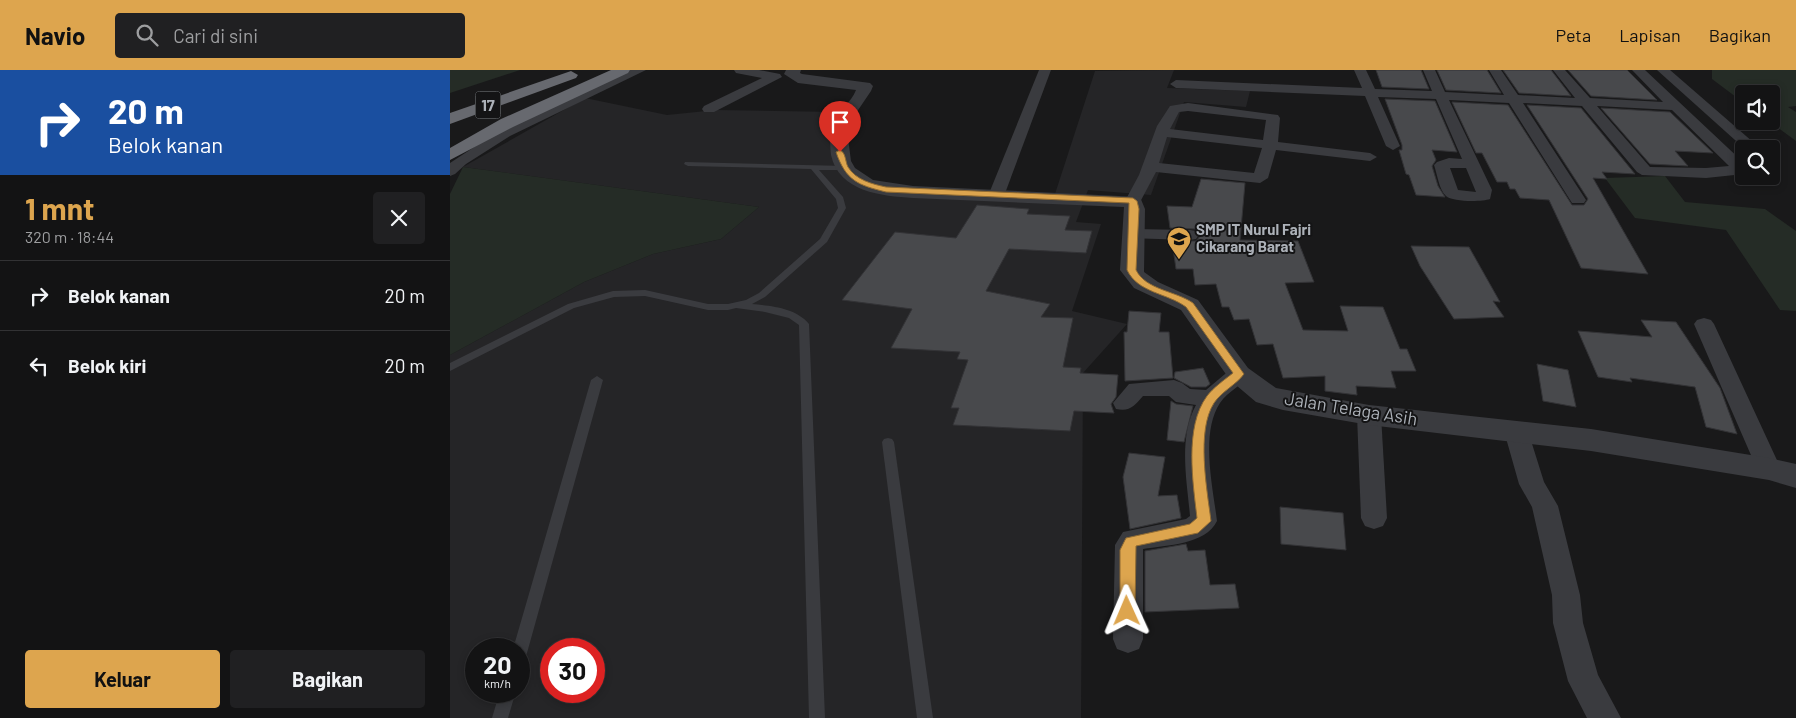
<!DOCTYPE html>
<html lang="id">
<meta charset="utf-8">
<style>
:root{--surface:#131314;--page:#202022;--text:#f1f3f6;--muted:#9d9ea0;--line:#323234;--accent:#dda54e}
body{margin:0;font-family:Barlow,sans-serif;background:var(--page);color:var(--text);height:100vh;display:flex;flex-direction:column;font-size:19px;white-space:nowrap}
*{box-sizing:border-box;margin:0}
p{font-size:16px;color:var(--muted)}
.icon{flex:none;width:28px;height:28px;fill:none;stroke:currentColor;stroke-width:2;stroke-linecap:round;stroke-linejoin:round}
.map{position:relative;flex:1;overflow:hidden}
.panel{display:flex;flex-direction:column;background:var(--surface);width:450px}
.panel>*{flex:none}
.banner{background:#1a4fa0;color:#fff;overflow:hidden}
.fabs{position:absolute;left:1285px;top:15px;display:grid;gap:10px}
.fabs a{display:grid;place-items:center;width:45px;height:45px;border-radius:5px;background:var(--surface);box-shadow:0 2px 8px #0003,0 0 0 1px var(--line);font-size:25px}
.speed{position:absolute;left:15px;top:568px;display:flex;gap:10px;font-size:25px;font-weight:700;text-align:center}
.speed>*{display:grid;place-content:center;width:65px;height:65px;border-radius:50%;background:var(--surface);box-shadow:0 2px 8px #0003,0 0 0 1px var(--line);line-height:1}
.speed small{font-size:12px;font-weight:400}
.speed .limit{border:8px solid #d22;background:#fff;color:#111}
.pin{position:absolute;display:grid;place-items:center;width:42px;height:42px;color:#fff;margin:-51px -21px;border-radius:50% 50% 50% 0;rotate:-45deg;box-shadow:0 0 5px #0007}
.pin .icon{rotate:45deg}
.me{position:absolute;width:55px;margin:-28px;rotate:359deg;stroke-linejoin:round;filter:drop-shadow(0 0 4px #0008)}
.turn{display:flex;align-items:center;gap:18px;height:105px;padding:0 25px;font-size:22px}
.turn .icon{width:65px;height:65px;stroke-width:2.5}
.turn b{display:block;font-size:35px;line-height:42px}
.round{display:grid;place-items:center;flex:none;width:52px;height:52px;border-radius:5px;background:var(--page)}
.overview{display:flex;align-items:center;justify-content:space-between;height:85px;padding:0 25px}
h1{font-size:30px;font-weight:700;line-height:38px;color:var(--accent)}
.action{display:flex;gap:10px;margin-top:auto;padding:10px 25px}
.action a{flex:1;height:58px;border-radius:5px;background:var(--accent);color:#111;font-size:20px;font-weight:700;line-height:58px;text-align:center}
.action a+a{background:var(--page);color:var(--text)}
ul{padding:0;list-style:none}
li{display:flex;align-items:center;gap:15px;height:70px;padding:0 25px;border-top:1px solid var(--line)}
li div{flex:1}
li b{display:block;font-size:19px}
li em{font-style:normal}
header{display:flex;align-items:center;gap:30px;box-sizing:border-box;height:70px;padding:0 25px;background:var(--accent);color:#111}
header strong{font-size:24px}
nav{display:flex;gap:28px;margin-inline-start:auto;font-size:18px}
.search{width:350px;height:45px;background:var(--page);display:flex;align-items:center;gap:12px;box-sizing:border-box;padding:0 18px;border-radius:5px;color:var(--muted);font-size:19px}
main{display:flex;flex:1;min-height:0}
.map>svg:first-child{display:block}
.built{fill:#252527;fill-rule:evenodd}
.green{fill:#252c26}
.building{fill:#48494c;stroke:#333336}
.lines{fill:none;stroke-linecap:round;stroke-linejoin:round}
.service{fill:#3a3b3f;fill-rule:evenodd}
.minor{fill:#3a3b3f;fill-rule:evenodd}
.tertiary{fill:#3a3b3f;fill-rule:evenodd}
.motorway{fill:#67696f;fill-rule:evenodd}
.route{fill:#dda54e;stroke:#906b33}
.labels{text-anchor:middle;stroke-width:4;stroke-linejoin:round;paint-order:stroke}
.far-poi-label{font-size:15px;font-weight:bold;fill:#acb1b8;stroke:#141415;text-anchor:start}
.shield{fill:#141415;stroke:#7e8287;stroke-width:1}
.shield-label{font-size:16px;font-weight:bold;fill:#acb1b8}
.street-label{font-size:18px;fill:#acb1b8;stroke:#141415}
</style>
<header>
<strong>Navio</strong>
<div class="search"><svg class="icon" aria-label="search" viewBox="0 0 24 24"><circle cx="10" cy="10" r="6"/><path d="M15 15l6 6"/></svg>Cari di sini</div>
<nav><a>Peta</a><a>Lapisan</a><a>Bagikan</a></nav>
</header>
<main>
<section class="panel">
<div class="banner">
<div class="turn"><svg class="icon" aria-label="right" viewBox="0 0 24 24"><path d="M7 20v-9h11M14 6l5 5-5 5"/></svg><div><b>20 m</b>Belok kanan</div></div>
</div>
<div class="overview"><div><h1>1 mnt</h1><p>320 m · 18:44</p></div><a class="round"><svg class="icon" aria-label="close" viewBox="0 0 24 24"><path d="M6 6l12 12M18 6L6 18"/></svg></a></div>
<ul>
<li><svg class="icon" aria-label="right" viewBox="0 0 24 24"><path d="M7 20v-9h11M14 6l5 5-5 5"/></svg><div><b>Belok kanan</b></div><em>20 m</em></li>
<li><svg class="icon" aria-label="left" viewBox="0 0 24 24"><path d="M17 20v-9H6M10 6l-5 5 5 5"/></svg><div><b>Belok kiri</b></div><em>20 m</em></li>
</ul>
<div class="action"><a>Keluar</a><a>Bagikan</a></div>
</section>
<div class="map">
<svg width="1346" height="648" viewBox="0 0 1346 648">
<rect width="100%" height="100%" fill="#19191a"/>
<path class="built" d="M724,0L717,18L800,21L796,37L734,32L701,125L638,120L626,152L651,154L622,241L677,254L633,303L631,648H0V285L134,212L203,184L271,169L309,137L13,97L135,28L217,45L266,40L387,42L380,59L398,109L428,118L604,127L645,1ZM26,579H69V621H26ZM101,579H144V621H101Z"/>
<g class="green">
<polygon points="0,0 70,0 0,23"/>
<polygon points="1262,0 1346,0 1346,36 1338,37 1346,42 1346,71 1319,51 1321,51 1321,24 1294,24 1294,33 1262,9"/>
<polygon points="13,97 309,137 271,169 203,184 134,212 0,285 0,124"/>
<polygon points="1215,106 1235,132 1315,139 1346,161 1346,241 1330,240 1276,160 1185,148 1155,108"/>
</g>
<g class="building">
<polygon points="926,0 971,0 979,19 932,17"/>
<polygon points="987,0 1037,0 1051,23 996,20"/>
<polygon points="1053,0 1101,0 1121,26 1069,23"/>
<polygon points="1118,0 1177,0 1207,30 1141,26"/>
<polygon points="935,29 985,31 1007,82 982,80 986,90 982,96 988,116 995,127 966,125 959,105 956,104 949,80 952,80 952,75"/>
<polygon points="1002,32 1058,35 1122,135 1134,135 1138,129 1077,35 1131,38 1185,104 1152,102 1157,109 1143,108 1198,204 1131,198 1099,130 1070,128 1065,119 1060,119 1057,112 1047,112 1032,83 1026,83"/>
<polygon points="1151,38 1220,42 1263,83 1225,81 1238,96 1200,94"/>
<polygon points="751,109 795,113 790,170 848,171 864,212 835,213 853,260 898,261 890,236 933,237 950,279 957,279 966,301 941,301 946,318 906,316 907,325 875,321 875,306 833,308 823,274 807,275 799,249 784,250 779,237 772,237 766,214 745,215 743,199 726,199 722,171 746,171 751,165 746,159 720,158 717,136 742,137"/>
<polygon points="527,135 579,139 577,144 620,146 615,160 642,161 636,183 559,179 536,221 600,234 591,247 623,248 613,297 631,298 630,303 668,305 666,327 661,334 664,343 624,341 620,361 503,355 509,338 501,338 518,290 507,289 510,282 441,278 462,239 392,230 445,162 506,168"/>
<polygon points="961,176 1019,177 1050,232 1043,231 1054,247 1004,249 970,196"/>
<polygon points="679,241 711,243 709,262 719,262 723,308 675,311 674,262 677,262"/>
<polygon points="1191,250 1226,252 1270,318 1287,364 1256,357 1245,317 1180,308 1182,312 1148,307 1128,261 1202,267"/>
<polygon points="1087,294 1118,300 1126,337 1093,331"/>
<polygon points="753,298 760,314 756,317 741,317 724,308 725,302"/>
<polygon points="721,331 726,334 743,336 734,372 717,370"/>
<polygon points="679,383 715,387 708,426 727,425 731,448 680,459 673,407"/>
<polygon points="830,437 893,443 896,480 831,474"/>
<polygon points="736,474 738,481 755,480 760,515 785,514 789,538 695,542 695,481"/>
</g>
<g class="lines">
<g class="service">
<path d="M235,92L395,96L399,98L395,100H369L393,127L396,138L377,172L315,227L302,234C321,236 346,238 359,254L375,648H359L349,255L339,248L315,242L286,238L278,240H258L195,226L164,227L124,238L0,301V293L118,234L163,221L195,220L258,234H278L296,230L309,223L370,169L388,138L386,129L361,99L238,96L234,94Z"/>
<polygon points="147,306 153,310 77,583 74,588 69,590 69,579 63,579 141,310"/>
<polygon points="438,368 442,369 444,372 483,648 467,648 432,372 434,369"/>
<polygon points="50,621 66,621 58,648 42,648"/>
</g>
<g class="minor">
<polygon points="180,0 196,0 60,66 16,94 5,104 0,106 0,93 50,60"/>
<polygon points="284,0 309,0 330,4 332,7 264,42 254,42 252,39 254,36 312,8 286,3"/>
<polygon points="589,0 601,0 554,126 552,129 540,129 538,126"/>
<path d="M904,0H916L925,19L982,21L973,0H985L995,22L1054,25L1039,0H1051L1068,25L1125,28L1103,0H1115L1140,28L1213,32L1182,0H1195L1294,93V104L1256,108L1192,105L1187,102L1132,36L1073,33L1136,130L1134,133H1122L1059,33L999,30L1042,120L1040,129C1032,132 1002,132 996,126C989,120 987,103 984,95L987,92L999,88L1012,89L986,29L928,27L950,76L943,80L936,76L915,26L726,18L720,14L726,10L912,18ZM1147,36L1222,40L1279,96L1256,98L1200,97ZM1000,98H1016L1026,122L1008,120Z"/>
<polygon points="1207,0 1220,0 1311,79 1295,79"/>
<path d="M738,33L828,45L830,48L828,72L920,83L927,87L920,91L826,80L818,108L810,113L706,102L689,134H677L675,131L689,105L707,56L720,36ZM738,41L816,50L813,70L720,59L729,42ZM717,67L812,78L804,103L709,93Z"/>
<polygon points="683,159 740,160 746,161 749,165 746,169 740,170 677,168 674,164 677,160"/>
<polygon points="1254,248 1261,250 1264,254 1331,399 1328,406 1319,408 1310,406 1307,399 1244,254 1247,250"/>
<path d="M789,297L797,299L800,304C792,316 778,321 770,333C750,363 763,418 767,451C755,475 717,475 693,479V569L689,579L678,583L667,579L663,569L665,475L673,462L736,449L740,446C737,411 728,368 746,335L726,332L719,326H693C684,336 680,342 666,339L663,333L679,314L724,310L732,313L740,319L756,320L781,299Z"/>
<polygon points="919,337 927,339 931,345 937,448 933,456 924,459 915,456 911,448 907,345 911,339"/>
<polygon points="1066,352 1074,355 1078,361 1094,412 1108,436 1130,525 1133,553 1148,605 1171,648 1137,648 1118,611 1103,553 1102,525 1082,437 1069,414 1054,361 1058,355"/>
</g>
<path class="tertiary" d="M336,0H351L350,3L352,4L420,13L423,16L421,21L400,52L398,68L401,91L405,98L423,110L463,116L690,127L695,139L694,202L708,212L748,230L798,298L826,318L919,335L1141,359L1319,388L1346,394V418L1319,410L1141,381L919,355L833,340L806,332L780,310L731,240L684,218L670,200L674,137L463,128C432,126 389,122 381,85C380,75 379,64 383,54C388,41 401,33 406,20L348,13L334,4Z"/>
<g class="motorway">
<polygon points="161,0 180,0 178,3 63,57 0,90 0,78 51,49"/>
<polygon points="121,1 128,5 126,8 0,54 0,43"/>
</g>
</g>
<path class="route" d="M390,80C396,83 395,91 398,97C406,110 422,114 436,117L683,128L687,131L689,139L686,200C696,220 726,221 743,233L794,304C786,315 772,321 764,333C746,361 757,419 761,451L748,463L686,476L685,541L682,545L677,547L672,545L670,541V480L676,468L740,454L747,448C743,413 734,357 757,326C763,318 774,310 783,303L736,237C717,223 688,223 677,200L679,133L436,122C408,115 396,111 386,82Z"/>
<defs>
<symbol id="school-pin" viewBox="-11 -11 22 30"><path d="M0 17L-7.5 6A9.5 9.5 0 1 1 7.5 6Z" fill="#dda54e" stroke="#141415"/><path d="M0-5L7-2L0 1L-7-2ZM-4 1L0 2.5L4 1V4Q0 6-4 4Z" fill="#111"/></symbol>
</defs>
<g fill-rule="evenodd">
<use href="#school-pin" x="715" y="155" width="28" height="38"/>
</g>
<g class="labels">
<g class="far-poi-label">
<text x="746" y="165">SMP IT Nurul Fajri<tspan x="746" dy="17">Cikarang Barat</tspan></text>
</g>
<rect class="shield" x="25.5" y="21.5" width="25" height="27" rx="4"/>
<g class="shield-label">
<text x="38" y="41">17</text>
</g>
<g class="street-label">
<text transform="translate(901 339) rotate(9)" y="6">Jalan Telaga Asih</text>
</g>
</g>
</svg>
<div class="fabs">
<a><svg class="icon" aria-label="sound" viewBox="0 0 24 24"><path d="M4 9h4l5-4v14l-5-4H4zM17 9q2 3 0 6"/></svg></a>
<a><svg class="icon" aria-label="search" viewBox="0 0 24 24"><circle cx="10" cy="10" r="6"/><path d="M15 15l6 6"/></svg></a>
</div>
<div class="speed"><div>20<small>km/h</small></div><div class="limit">30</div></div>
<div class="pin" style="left:390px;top:82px;background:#d93025"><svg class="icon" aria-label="arrive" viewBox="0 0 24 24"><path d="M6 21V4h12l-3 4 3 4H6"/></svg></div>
<svg class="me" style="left:677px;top:541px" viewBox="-20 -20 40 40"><path d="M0-17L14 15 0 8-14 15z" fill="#dda54e" stroke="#fff" stroke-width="4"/></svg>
</div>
</main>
